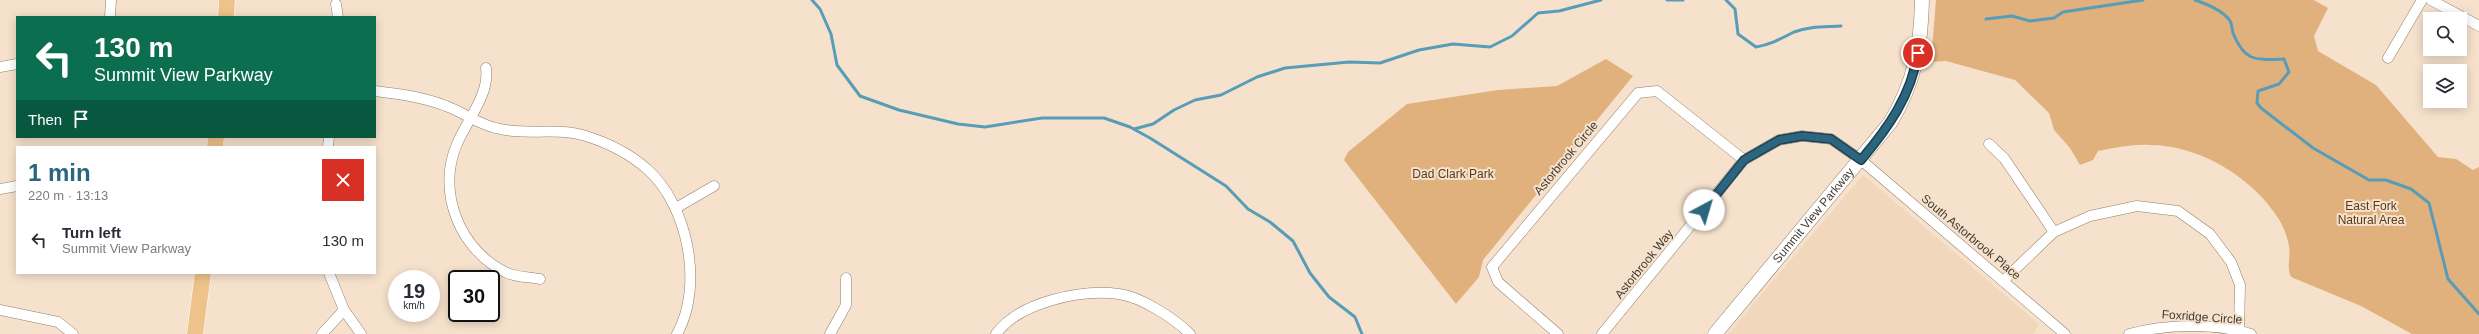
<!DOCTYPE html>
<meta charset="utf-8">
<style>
:root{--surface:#fff;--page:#f7f7f7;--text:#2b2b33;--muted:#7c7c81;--accent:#2b667e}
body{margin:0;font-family:Arial,sans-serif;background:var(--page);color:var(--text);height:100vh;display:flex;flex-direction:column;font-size:15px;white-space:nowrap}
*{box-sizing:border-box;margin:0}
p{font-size:13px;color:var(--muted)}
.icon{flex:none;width:22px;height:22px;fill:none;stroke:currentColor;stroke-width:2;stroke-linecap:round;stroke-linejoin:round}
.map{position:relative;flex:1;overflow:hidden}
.side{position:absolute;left:16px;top:146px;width:360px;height:128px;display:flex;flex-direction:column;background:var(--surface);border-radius:0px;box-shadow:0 2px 10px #0003}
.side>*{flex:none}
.guide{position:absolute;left:16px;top:16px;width:360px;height:122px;border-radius:0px;box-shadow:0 2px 10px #0003;background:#0b6e4f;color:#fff;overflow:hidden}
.fabs{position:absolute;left:2423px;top:12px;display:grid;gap:8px}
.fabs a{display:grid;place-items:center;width:44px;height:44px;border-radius:0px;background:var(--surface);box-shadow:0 2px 10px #0003;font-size:20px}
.speed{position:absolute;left:388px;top:270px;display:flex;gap:8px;font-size:20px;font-weight:700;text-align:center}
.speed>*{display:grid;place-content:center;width:52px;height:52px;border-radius:50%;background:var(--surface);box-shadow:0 2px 10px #0003;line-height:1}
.speed small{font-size:10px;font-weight:400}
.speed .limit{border:2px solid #111;border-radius:6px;background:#fff;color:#111}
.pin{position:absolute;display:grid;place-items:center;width:34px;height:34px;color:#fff;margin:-17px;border:2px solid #fff;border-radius:50%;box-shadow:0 1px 4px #0007}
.me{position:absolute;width:44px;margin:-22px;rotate:39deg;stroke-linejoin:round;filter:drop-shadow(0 0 3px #0008)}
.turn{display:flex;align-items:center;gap:14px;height:84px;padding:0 12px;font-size:18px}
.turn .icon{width:52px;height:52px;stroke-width:2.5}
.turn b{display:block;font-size:28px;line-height:34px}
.then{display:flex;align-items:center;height:38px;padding:0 12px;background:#0003;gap:8px;font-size:15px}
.round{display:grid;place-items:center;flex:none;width:42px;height:42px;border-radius:0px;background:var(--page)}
.summary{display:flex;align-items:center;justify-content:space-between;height:68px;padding:0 12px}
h1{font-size:24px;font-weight:600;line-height:30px;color:var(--accent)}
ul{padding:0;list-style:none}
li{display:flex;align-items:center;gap:12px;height:52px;padding:0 12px}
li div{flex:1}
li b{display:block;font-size:15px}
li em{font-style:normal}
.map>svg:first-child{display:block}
.built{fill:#f1d7bb}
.green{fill:#e1b17d}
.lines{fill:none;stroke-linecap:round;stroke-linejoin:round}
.stream{stroke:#579db8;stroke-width:3}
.street-casing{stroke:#917e6b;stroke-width:11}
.secondary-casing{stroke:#917e6b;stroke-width:15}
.primary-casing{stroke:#fff;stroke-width:17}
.street{stroke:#fff;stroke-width:10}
.secondary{stroke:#fff;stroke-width:14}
.primary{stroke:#eec28b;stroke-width:16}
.route-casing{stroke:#1c4252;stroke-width:10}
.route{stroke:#2b667e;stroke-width:7}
.labels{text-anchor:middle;stroke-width:4;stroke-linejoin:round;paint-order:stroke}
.street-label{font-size:12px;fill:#433b32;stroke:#f6e2cc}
.park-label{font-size:12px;fill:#553b1d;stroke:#f6e2cc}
</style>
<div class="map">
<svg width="2479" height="334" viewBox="0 0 2479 334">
<rect width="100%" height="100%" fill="#f6e2cc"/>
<polygon class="built" points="1863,175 2039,324 2033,334 1728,334"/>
<g class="green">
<path d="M1936,0H2314L2328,8L2314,36L2318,51L2376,85L2438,157L2456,159L2473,170L2479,167V334H2412L2361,306L2291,277C2286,267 2291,257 2289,247C2288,238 2283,225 2278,218C2252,177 2199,145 2150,145C2133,144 2115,148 2098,151L2093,160L2080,165L2070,148L2054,130L2049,113L2015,80L1946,61L1931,62Z"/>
<polygon points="1606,59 1633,76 1483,260 1479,277 1456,304 1344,160 1348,152 1407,104 1498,90 1557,86"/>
</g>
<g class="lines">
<g class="stream">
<polyline points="812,0 820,9 831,34 837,65 860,96 899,110 958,124 985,127 1042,118 1104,118 1130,127 1150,138 1226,186 1248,209 1270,222 1293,241 1310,273 1329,297 1355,317 1362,334"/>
<polyline points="1667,0 1683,0"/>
<path d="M1726,0L1735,9L1738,34L1756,47C1772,44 1780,39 1794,32C1809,26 1825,27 1841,26"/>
<path d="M2195,0C2206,4 2223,10 2230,21C2232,24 2232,29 2233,33C2245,62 2255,60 2284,59L2289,72L2279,84L2258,91L2257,103L2261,108L2313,148L2369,180H2386L2411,189L2429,203L2448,279L2479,314"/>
<polyline points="1986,19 2012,16 2030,21 2054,18 2063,12 2143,0"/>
<polyline points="1134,129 1153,124 1174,110 1195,100 1221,95 1257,77 1285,68 1349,62 1380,63 1419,50 1453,44 1490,47 1512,36 1538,13 1559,11 1601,0"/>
</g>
<defs>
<g id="street">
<polyline points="2431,0 2479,26"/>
<polyline points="336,4 338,17"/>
<polyline points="110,17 111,0"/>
<polyline points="2388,58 2422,0"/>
<polyline points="0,67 17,64"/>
<path d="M486,68C490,94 467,120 457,144C436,192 460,251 507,273C517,277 530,277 540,279"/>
<path d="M375,91C400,94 423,97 446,106C463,112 478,124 496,128C525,136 557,127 586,136C608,143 630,154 647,169C688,205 704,286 677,334"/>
<polyline points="1989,144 2004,158 2054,232"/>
<polyline points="328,147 329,137"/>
<polyline points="0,189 17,186"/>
<polyline points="676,208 714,186"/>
<polyline points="329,273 344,310 361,334"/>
<polyline points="2003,281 2054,232 2090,216 2137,206 2178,211 2210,234 2231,262 2240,285 2239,330"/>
<polyline points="0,310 58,322 73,334"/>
<polyline points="322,334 344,310"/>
<polyline points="830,334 846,305 846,278"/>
<path d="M996,334C1019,302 1081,289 1119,294C1141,297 1174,318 1190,334"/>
<polyline points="1558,334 1498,282 1492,267 1638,93 1657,91 1744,160"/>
<polyline points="1602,334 1744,160 1779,140 1802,136 1831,139 1861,160 2065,334"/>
<path d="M2129,334C2165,324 2215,323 2251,334"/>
</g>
<g id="secondary">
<path id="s1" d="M1715,334L1890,123C1915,82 1921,47 1922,0"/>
</g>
<g id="primary">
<polyline points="226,17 227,0"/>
<polyline points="215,147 216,137"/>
<polyline points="195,334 203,273"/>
</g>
</defs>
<use href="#street" class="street-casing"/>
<use href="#secondary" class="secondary-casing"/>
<use href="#primary" class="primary-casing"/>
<use href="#street" class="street"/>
<use href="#secondary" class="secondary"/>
<use href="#primary" class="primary"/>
</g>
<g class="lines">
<defs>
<path id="route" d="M1704,210L1744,160L1779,140L1802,136L1831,139L1861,160C1888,128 1911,96 1918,53"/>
</defs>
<use href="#route" class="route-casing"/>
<use href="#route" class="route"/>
</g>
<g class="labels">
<g class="street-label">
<text transform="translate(1566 158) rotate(-50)" y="4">Astorbrook Circle</text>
<text dy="4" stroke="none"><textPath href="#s1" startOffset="154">Summit View Parkway</textPath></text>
<text transform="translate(1971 237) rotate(40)" y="4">South Astorbrook Place</text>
<text transform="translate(1644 264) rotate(-51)" y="4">Astorbrook Way</text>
<text transform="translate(2202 317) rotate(4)" y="4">Foxridge Circle</text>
</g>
<g class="park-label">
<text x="1453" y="178">Dad Clark Park</text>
<text x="2371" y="210">East Fork<tspan x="2371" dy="14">Natural Area</tspan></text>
</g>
</g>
</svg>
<div class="fabs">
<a><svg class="icon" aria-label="search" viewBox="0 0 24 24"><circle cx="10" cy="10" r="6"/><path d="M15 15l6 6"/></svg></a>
<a><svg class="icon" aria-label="layers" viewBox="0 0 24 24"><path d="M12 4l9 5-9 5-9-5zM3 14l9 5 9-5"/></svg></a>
</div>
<div class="speed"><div>19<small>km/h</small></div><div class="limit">30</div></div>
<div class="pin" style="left:1918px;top:53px;background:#d93025"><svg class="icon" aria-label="arrive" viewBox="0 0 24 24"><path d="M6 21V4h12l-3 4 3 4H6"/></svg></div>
<svg class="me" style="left:1704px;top:210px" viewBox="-20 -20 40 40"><circle r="19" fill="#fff"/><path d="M0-13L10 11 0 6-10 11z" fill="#2b667e"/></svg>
<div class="guide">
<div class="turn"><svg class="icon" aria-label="left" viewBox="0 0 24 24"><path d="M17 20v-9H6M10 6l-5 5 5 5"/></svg><div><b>130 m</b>Summit View Parkway</div></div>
<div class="then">Then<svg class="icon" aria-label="arrive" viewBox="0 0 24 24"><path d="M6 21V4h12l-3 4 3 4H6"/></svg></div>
</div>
<section class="side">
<div class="summary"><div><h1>1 min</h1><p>220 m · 13:13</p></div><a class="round" style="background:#d93025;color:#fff"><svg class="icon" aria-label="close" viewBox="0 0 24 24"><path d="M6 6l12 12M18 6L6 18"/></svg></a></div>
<ul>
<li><svg class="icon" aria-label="left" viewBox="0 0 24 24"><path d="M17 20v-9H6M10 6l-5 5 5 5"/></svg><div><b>Turn left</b><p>Summit View Parkway</p></div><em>130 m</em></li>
</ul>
</section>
</div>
